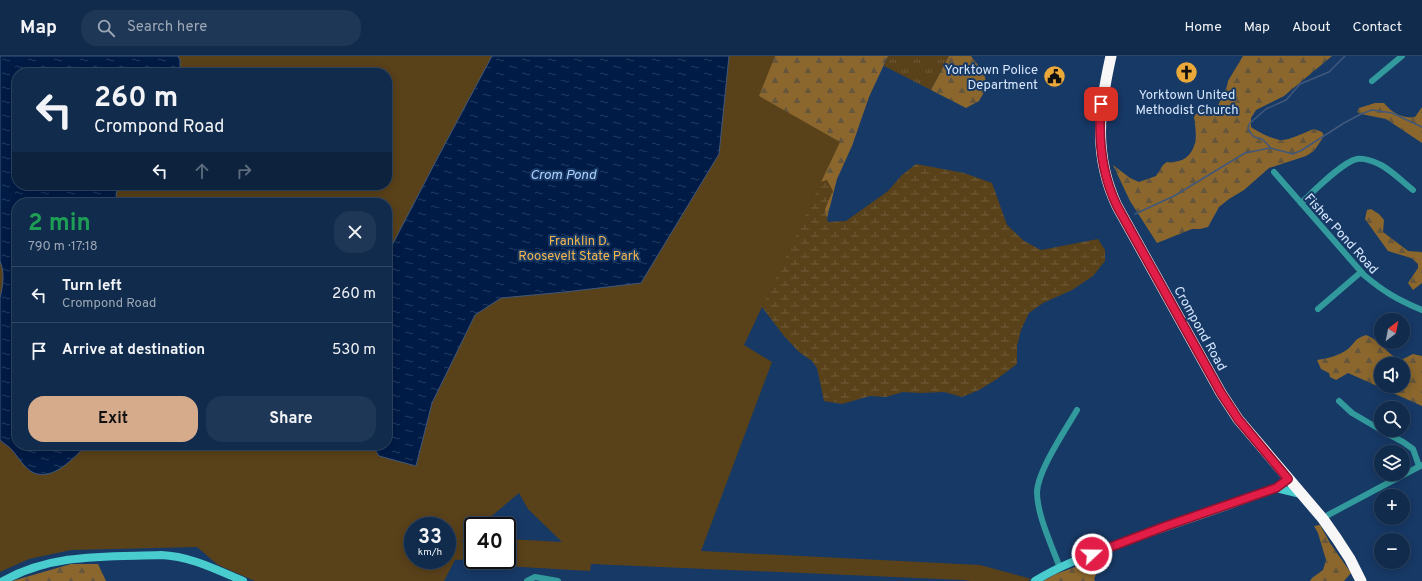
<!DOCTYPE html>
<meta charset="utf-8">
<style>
:root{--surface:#112b4c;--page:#1e3756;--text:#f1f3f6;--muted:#9ca7b5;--line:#304764;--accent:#d6ab8b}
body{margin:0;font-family:Overpass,sans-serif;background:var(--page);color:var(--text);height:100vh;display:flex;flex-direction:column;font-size:15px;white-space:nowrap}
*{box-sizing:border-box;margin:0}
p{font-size:13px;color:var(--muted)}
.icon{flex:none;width:22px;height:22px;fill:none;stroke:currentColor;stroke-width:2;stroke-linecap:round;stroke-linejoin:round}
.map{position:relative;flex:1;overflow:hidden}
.sheet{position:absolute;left:12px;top:142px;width:380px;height:252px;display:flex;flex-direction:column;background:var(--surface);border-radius:16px;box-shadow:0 2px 10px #0003,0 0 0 1px var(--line)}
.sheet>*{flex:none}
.guide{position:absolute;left:12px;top:12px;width:380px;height:122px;border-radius:16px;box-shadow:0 2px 10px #0003,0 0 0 1px var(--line);background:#112b4c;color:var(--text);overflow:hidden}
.needle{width:26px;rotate:32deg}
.fabs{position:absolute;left:1374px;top:257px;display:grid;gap:8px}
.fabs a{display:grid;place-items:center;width:36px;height:36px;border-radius:50%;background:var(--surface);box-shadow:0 2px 10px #0003,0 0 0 1px var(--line);font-size:20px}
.speed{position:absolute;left:404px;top:461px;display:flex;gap:8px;font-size:20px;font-weight:700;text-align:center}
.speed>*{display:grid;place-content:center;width:52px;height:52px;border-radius:50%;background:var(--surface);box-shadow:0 2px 10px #0003,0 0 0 1px var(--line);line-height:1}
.speed small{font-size:10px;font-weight:400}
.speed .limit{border:2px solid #111;border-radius:6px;background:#fff;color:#111}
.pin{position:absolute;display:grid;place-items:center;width:34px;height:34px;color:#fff;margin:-17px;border-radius:8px;box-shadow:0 2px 6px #0006}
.me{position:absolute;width:44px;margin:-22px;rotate:69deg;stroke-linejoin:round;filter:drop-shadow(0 0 3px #0008)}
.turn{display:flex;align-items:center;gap:14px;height:84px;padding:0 16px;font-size:18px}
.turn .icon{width:52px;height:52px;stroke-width:2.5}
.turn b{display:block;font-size:28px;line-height:34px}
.lanes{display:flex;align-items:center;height:38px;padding:0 16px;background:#0003;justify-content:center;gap:20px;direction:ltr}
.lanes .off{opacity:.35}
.round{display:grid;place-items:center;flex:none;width:42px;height:42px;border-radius:16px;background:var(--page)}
.summary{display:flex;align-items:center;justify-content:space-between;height:68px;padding:0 16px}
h1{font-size:24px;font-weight:700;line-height:30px;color:#1e9e55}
.button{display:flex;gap:8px;margin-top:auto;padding:8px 16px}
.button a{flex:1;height:46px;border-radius:16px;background:var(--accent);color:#111;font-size:16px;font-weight:700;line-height:46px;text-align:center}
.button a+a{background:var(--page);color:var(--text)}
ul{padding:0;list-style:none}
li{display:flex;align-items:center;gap:12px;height:56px;padding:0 16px;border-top:1px solid var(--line)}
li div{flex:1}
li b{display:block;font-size:15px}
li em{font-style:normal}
header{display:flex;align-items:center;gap:24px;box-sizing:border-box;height:56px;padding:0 20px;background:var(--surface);border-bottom:1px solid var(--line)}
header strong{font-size:19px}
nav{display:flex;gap:22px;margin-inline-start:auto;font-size:14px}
.search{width:280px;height:36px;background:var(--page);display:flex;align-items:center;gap:10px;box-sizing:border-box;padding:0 14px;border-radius:16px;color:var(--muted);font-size:15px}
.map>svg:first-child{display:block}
.grass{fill:url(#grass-tufts)}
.forest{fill:url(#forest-firs);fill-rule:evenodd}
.wetland{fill:url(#wetland-marsh)}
.green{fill:#59411a;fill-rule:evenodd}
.water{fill:url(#water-ripples);stroke:#40587c}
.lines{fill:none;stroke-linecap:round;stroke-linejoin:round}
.stream{stroke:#40587c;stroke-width:1.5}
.street{stroke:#329a9c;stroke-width:6}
.secondary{stroke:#49cccd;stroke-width:8}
.highway{stroke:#f7f7f7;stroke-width:11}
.route-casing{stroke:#92132f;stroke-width:10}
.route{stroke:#e11d48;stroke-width:7}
.labels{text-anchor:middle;stroke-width:4;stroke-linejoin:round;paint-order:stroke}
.poi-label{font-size:13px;fill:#d7e7fe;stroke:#173966;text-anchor:end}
.street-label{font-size:13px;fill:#d7e7fe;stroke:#173966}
.park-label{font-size:13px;fill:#f7b64d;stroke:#173966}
.water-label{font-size:14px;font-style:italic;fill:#b0d0fc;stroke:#173966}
</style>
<header>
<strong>Map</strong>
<div class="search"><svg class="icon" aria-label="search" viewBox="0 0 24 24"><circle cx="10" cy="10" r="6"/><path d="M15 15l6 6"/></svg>Search here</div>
<nav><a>Home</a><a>Map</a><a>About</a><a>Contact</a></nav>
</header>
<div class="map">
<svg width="1422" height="525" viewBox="0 0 1422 525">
<defs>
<pattern id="grass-tufts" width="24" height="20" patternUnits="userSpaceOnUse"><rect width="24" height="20" fill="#59411a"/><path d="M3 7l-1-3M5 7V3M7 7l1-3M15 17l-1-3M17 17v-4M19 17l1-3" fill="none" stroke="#705c3c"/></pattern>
<pattern id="forest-firs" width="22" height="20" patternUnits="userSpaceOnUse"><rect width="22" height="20" fill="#8b672d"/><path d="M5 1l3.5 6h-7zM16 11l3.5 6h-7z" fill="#66563c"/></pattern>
<pattern id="wetland-marsh" width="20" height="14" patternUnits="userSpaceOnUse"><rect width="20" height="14" fill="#59411a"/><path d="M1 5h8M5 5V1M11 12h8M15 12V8" fill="none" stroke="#705c3c"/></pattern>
<pattern id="water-ripples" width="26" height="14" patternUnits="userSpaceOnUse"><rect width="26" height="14" fill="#001b45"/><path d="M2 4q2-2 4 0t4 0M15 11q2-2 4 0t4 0" fill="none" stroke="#243c61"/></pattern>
</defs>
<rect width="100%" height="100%" fill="#173966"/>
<polygon class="grass" points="888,0 949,0 931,34 884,10"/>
<g class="forest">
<polygon points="729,0 888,0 869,41 852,90 837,123 827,162"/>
<polygon points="949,0 971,0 984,17 987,31 979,45 966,52 931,34"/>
<path d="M1243,0H1332L1284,40L1256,54L1251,62V71C1258,76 1272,83 1280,84C1289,85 1305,76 1314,73L1322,76L1324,80L1314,95L1306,100L1269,112L1244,134L1229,143L1219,151L1208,171L1200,173H1192L1157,187L1130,145L1113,109L1130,122L1139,126L1156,120L1163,109L1167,106C1181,107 1191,102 1195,87C1197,80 1195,69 1194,61L1196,58L1203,53L1212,55L1216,54L1227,30L1228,25Z"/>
<path d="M1375,47H1384C1392,57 1403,63 1415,61L1422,51V87L1386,63L1361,58L1357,56L1359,52Z"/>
<polygon points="1371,153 1379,158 1384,164 1383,176 1408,195 1422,196 1422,227 1413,234 1408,227 1418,212 1418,208 1411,202 1388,195 1365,163 1367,154"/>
<path d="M1366,279C1380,284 1387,299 1401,304L1413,298L1422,300V350L1348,317L1336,324L1330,321L1329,317L1321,313L1317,304C1329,302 1338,300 1348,293C1356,286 1354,283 1366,279ZM1381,308H1403V330H1381Z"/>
<polygon points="1320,469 1330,487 1351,517 1344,525 1310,525 1312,522 1323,514 1326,504 1318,477 1314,470"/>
<polygon points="1097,503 1101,506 1102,510 1098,514 1094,523 1095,525 1043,525 1056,518"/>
<polygon points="71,508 98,508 106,525 12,525"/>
</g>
<polygon class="wetland" points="916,108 964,117 992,127 1007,169 1024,185 1041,194 1098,183 1105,194 1105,205 1093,220 1072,234 1043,247 1029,257 1021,274 1017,290 1017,308 997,323 979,334 962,341 944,336 920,337 903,336 886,341 870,340 842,348 824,345 817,312 812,305 799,296 784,280 762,251 751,212 447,470 413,470 165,446 11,393 87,389 379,400 821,126 827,124 833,135 825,153 828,166 846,165 888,135 902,119"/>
<path class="green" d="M0,0H775L759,40L840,86L744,289L772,306L701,495L980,509L1032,523L1027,525H970L963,524L591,508L590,515L484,509V504H507V483L562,486L528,453L519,437L480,470H473V476L461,486H473V503L455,504L444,525H255L218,509L197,491L71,494L29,503L0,516ZM17,17H387V129H17ZM17,147H387V389H17ZM413,470H447V504H413Z"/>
<g class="water">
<path d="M0,0H178L180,4V17H17V129H118L116,139L118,147H17V389H87C74,401 54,425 34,417C25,413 18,401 12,394C9,390 4,388 0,384V242C3,229 5,217 0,205Z"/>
<polygon points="492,0 729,0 719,98 641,227 565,236 501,242 475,259 432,347 416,410 379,400 372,389 387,389 387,199 438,101"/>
</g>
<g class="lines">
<g class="stream">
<polyline points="1270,91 1262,83 1254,81 1249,75 1248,71 1250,67 1266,53 1286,44 1300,28 1329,16 1345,0"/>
<polyline points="1135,158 1174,140 1245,97 1270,92 1293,98 1302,94 1344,67 1361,58 1372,54 1392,57 1422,71"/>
</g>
<g class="street">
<polyline points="1372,25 1402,0"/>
<path d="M1274,116L1364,219C1384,236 1398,244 1422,254"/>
<path d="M1301,147C1313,136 1342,106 1357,103C1364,102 1375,106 1381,109C1392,115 1403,126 1413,134"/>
<polyline points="1318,253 1361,216"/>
<polyline points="1339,345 1352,357 1381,374"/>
<polyline points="1381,374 1403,386 1413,393 1419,410"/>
<polyline points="1323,463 1328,459 1422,409"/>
<path d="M1060,512C1052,490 1037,459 1037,436C1038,414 1066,373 1077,354"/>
<polyline points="527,525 535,521 558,525"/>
</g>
<g class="secondary">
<polyline points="1276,432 1301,438"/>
<path d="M3,525C53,497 106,501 161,499C190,500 217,514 243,525"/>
<path d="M1035,525C1059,510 1086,500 1113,490C1167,470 1222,453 1276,432L1288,423"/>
</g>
<path class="highway" d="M1111,0C1099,53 1093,99 1117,150L1221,337L1238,363L1323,463L1337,483L1350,503L1361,525"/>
</g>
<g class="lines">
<defs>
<path id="route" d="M1092,498L1166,470L1276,432L1288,423L1238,363L1221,337L1117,150C1101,117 1098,83 1101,48"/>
</defs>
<use href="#route" class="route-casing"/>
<use href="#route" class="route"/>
</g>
<defs>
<symbol id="church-disc" viewBox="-11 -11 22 22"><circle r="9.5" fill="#eba939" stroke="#173966"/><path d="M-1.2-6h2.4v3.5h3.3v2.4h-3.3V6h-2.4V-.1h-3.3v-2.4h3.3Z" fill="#111"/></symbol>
<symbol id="civic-disc" viewBox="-11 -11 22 22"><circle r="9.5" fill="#eba939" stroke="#173966"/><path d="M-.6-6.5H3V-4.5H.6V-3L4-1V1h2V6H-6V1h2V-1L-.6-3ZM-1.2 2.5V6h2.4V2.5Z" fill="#111"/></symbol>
</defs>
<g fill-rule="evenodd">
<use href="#church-disc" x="1174" y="4" width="25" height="25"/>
<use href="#civic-disc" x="1042" y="8" width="25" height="25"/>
</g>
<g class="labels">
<g class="poi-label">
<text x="1038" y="18">Yorktown Police<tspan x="1038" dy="15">Department</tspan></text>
<text x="1187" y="43" text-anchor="middle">Yorktown United<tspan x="1187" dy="15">Methodist Church</tspan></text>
</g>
<g class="street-label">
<text transform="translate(1342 177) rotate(48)" y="5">Fisher Pond Road</text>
<text transform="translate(1201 272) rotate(61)" y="5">Crompond Road</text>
</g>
<g class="park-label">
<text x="579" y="189">Franklin D.<tspan x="579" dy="15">Roosevelt State Park</tspan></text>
</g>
<g class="water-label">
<text x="563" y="123">Crom Pond</text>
</g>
</g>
</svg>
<div class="fabs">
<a><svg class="needle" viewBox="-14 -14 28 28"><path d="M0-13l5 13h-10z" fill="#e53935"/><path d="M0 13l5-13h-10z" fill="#9ca7b5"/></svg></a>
<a><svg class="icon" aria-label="sound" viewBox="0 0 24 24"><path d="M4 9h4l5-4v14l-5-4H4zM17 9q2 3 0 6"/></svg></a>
<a><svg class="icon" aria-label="search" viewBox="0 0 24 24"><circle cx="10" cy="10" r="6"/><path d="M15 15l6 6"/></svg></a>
<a><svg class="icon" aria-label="layers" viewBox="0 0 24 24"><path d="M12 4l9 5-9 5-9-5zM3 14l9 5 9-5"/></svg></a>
<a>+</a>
<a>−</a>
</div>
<div class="speed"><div>33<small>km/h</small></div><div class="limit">40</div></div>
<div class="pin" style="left:1101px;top:48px;background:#d93025"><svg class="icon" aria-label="arrive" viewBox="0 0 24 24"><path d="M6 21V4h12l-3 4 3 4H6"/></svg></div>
<svg class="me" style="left:1092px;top:498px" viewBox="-20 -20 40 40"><circle r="17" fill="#e11d48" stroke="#fff" stroke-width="3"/><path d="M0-11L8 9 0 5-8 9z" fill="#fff"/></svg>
<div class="guide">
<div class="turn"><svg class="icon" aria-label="left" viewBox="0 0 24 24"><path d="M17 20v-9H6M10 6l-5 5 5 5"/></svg><div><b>260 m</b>Crompond Road</div></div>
<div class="lanes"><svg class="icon" aria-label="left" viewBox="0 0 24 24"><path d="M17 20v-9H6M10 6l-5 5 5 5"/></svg><svg class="icon off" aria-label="ahead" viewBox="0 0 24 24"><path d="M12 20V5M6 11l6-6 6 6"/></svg><svg class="icon off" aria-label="right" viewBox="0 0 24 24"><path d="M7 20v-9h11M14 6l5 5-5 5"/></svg></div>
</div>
<section class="sheet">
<div class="summary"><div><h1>2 min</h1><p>790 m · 17:18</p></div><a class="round"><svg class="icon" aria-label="close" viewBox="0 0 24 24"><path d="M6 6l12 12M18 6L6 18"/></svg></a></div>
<ul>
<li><svg class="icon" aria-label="left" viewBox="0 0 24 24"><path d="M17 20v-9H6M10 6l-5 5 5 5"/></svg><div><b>Turn left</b><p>Crompond Road</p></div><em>260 m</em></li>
<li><svg class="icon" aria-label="arrive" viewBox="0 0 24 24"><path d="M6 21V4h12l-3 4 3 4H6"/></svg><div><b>Arrive at destination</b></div><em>530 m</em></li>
</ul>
<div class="button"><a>Exit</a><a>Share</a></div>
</section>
</div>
